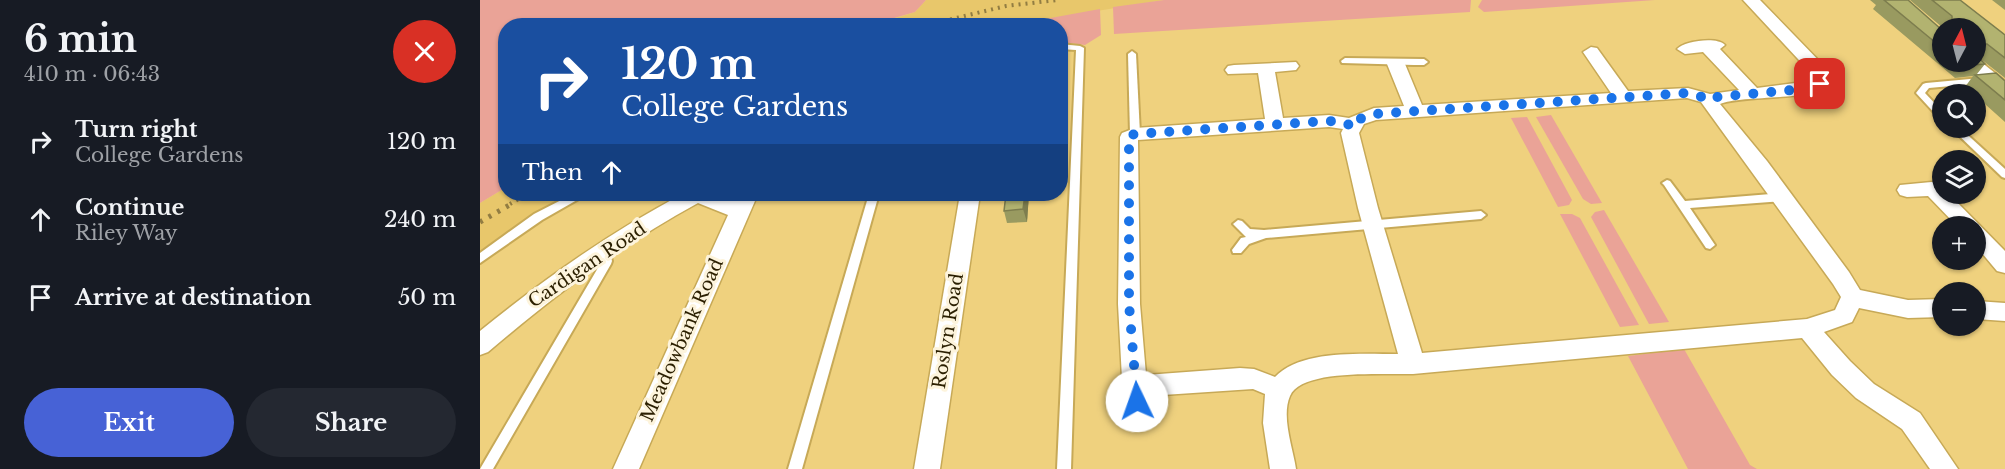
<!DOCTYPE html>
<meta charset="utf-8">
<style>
:root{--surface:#171b24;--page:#242831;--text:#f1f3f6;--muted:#9ea1a6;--accent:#4762d6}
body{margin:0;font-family:"Libre Baskerville",serif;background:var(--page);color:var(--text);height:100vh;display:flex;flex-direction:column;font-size:22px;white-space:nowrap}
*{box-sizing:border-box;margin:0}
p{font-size:20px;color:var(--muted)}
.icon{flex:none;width:33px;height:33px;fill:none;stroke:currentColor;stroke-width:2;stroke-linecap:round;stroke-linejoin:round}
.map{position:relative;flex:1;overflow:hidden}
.drawer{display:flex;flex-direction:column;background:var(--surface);width:480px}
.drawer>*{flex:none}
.hud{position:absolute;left:18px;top:18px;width:570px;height:183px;border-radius:24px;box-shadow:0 2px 4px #0004;background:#1a4fa0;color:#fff;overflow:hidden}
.needle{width:39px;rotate:7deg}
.buttons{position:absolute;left:1452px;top:18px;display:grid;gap:12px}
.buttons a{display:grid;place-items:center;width:54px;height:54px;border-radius:50%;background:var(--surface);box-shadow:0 2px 4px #0004;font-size:30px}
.pin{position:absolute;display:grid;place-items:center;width:51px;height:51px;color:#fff;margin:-26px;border-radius:12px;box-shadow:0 3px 9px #0006}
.me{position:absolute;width:66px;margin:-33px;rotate:357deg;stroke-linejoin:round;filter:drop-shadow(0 0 4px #0008)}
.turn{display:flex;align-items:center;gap:21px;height:126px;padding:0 24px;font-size:27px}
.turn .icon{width:78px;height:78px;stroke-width:2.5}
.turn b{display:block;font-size:42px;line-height:51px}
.then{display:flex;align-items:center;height:57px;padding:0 24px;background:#0003;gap:12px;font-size:22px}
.round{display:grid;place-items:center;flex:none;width:63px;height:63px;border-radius:32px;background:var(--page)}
.head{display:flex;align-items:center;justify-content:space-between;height:102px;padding:0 24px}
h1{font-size:36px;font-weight:700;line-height:45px}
.button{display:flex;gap:12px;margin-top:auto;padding:12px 24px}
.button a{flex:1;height:69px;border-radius:36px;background:var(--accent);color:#fff;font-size:24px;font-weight:700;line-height:69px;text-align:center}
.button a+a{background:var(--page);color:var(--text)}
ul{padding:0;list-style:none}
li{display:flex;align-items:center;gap:18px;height:78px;padding:0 24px}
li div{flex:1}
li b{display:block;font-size:22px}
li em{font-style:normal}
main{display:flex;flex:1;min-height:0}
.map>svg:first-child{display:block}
.built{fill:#e8c76b}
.green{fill:#eaa397}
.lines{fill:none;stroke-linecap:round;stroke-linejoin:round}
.lane-casing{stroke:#c7a957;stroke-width:4}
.street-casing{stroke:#c7a957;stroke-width:3}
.lane{fill:#fff;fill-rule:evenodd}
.street{fill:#fff;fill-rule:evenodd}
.rail-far1{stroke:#927d42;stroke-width:4;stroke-dasharray:2 5;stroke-linecap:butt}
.rail{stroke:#927d42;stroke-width:5;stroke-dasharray:3 7;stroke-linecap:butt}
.wall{fill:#999a60}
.shaded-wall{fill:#7d7d4e}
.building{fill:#b2b370;stroke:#7d7d4e;stroke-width:1.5}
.route{stroke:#1a73e8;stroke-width:10;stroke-dasharray:0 18}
.labels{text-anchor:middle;stroke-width:6;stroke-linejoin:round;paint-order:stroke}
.street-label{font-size:18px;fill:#2b1f00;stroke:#fdf4dc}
</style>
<main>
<section class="drawer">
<div class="head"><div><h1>6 min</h1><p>410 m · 06:43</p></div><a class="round" style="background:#d93025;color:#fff"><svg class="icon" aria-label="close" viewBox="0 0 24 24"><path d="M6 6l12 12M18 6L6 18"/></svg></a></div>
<ul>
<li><svg class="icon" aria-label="right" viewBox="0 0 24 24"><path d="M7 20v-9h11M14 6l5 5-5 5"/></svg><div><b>Turn right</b><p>College Gardens</p></div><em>120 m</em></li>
<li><svg class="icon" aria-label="ahead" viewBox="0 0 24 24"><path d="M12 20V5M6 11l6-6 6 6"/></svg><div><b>Continue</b><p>Riley Way</p></div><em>240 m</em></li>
<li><svg class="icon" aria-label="arrive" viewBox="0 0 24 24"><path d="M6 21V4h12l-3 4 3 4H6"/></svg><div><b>Arrive at destination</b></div><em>50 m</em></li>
</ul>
<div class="button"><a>Exit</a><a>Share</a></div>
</section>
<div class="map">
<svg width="1525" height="469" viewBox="0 0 1525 469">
<rect width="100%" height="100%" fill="#efd17e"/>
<g class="built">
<polygon points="446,0 684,0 532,25 390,26 435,12"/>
<polygon points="25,188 26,194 88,194 0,254 0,203"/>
</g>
<g class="green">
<polygon points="0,0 446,0 435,12 390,25 26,26 25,188 0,203"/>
<polygon points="684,0 991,0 990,12 634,34 633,7"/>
<polygon points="1002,0 1175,0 1004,12 998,7"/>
<polygon points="620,9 621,35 605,45 581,42 580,26 532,25"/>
<polygon points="1071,115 1122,203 1111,204 1103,199 1056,117"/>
<polygon points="1047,117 1092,200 1089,205 1078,207 1031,118"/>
<polygon points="1124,210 1189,322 1169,324 1111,217 1115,212"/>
<polygon points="1080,214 1092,214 1100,218 1159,325 1140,327"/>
<polygon points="1204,349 1270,465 1277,469 1208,469 1148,356"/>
</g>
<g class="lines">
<defs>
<g id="lane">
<polygon points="580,44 600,46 604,48 591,469 577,469 596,50 580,49"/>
<polygon points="652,51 656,54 660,134 655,137 650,134 648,54"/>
<polygon points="865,58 944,59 948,62 944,65 934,65 862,63 861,61"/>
<polygon points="1501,78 1505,81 1504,83 1449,88 1445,93 1462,111 1462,119 1459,118 1436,93 1443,84 1446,83"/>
<polygon points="1471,128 1480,128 1525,169 1525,178 1522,177"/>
<polygon points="1187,180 1190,181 1205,201 1302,193 1307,197 1302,201 1210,208 1235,245 1230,249 1226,248 1184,185 1182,183"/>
<polygon points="93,194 105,194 104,196 62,220 0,263 0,253 54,214"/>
<polygon points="389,194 399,194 322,469 308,469"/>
<polygon points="1001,211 1006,215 1001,219 786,238 769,244 761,253 753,253 752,250 761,238 766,237 753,224 758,220 762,221 770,229 784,230"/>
<polygon points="124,245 128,246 132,261 131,264 13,469 0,469 122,261 119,249 120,246"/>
</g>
<g id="street">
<path d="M1263,0H1280L1346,68C1349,73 1351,82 1347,86C1335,101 1260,95 1240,104L1287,161L1369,272L1380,290L1428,300L1462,299V317L1428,318L1379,308L1372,322L1344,332L1370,361L1394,384L1440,413L1478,469H1450L1422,429L1376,398L1352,375L1322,338L933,374C907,375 821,368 810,396C801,417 813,448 816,469H790L783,423L785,394L773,389L668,396L670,416L666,424L657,427L648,424L644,416L638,304L640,137L642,133L655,128L785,119L778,73L748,74L745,70L748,66L754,65L816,62L819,66L816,70L795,72L803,118L849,115L869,118L894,108L924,106L907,64L910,60H922L925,64L942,105L1131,93L1103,52L1111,47L1117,48L1148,91L1208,88L1230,94L1259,90L1223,52L1205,54L1197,49C1204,41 1237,36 1245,45L1240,49L1277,88L1331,81V73ZM1207,98L1221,102L1353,284L1361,297L1355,310L1327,319L942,353L898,208L879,133L884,124L896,120ZM849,127L863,129L861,133L878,208L918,354C883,354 821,349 795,377L774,369L760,368L666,375L660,304L658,140Z"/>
<polygon points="1496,58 1525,81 1525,95 1519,94 1483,62 1496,62"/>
<polygon points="1462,181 1462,194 1469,194 1525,251 1525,273 1517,271 1496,246 1496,226 1477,226 1448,196 1427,197 1420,195 1417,190 1420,185"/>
<path d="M203,194H233L255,201L258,194H278L159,469H133L248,215L218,203C142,244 74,296 8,352L0,355V331C64,279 130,232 203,194Z"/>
<polygon points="480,194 500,194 460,469 434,469"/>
<polygon points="1496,301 1525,303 1525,321 1496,319"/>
</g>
</defs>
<use href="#lane" class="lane-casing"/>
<use href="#street" class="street-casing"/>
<use href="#lane" class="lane"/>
<use href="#street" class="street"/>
<g class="rail-far1">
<polyline points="443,26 526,6 577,0"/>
<polyline points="30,204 47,194"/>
</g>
<polyline class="rail" points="0,222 33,203"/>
</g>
<g class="wall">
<polygon points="1390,0 1428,0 1462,30 1462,62 1496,62 1496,28 1463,28 1430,0 1480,0 1525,35 1525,78 1497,56 1505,64 1497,74 1525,81 1525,122 1496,96 1496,94 1494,94 1485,87 1493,76 1475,78 1393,9 1396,5"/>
<polygon points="1512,0 1525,0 1525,10"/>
<polygon points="526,194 549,194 547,222 527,223 524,211"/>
</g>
<polygon class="shaded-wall" points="545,194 549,194 547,222 543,209"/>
<g class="building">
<polygon points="1404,0 1428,0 1462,30 1462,48"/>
<polygon points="1452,0 1480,0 1525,35 1525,58 1507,44 1504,44 1503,48 1496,48 1496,28 1472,28 1472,16"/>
<polygon points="1496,55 1505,64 1484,66 1479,62 1496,62"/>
<polygon points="1516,73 1525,81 1525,100 1495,75"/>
<polygon points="526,194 545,194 543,209 524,211"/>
</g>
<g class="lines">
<polyline class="route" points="657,401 649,304 649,136 655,134 849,121 863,122 874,127 877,120 894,114 1208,93 1233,100 1237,97 1324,89 1340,84"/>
</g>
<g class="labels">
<g class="street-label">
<text transform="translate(107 265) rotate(-34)" y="6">Cardigan Road</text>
<text transform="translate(468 331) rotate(-81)" y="6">Roslyn Road</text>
<text transform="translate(202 340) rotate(-66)" y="6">Meadowbank Road</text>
</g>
</g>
</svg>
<div class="buttons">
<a><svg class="needle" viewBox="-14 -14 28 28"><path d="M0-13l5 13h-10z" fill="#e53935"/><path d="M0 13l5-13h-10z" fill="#9ea1a6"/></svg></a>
<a><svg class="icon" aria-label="search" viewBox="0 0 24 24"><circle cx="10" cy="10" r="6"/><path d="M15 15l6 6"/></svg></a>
<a><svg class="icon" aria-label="layers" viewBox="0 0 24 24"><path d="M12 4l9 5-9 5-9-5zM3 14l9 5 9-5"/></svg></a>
<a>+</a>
<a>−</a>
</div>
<div class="pin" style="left:1340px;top:84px;background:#d93025"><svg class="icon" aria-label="arrive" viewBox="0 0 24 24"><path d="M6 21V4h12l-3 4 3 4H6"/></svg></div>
<svg class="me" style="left:657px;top:401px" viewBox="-20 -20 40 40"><circle r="19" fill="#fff"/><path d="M0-13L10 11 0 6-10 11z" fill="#1a73e8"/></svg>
<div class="hud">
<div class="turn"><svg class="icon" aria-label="right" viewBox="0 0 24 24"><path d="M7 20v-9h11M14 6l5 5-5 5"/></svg><div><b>120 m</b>College Gardens</div></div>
<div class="then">Then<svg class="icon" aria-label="ahead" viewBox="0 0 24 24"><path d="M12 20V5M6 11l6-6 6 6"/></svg></div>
</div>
</div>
</main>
